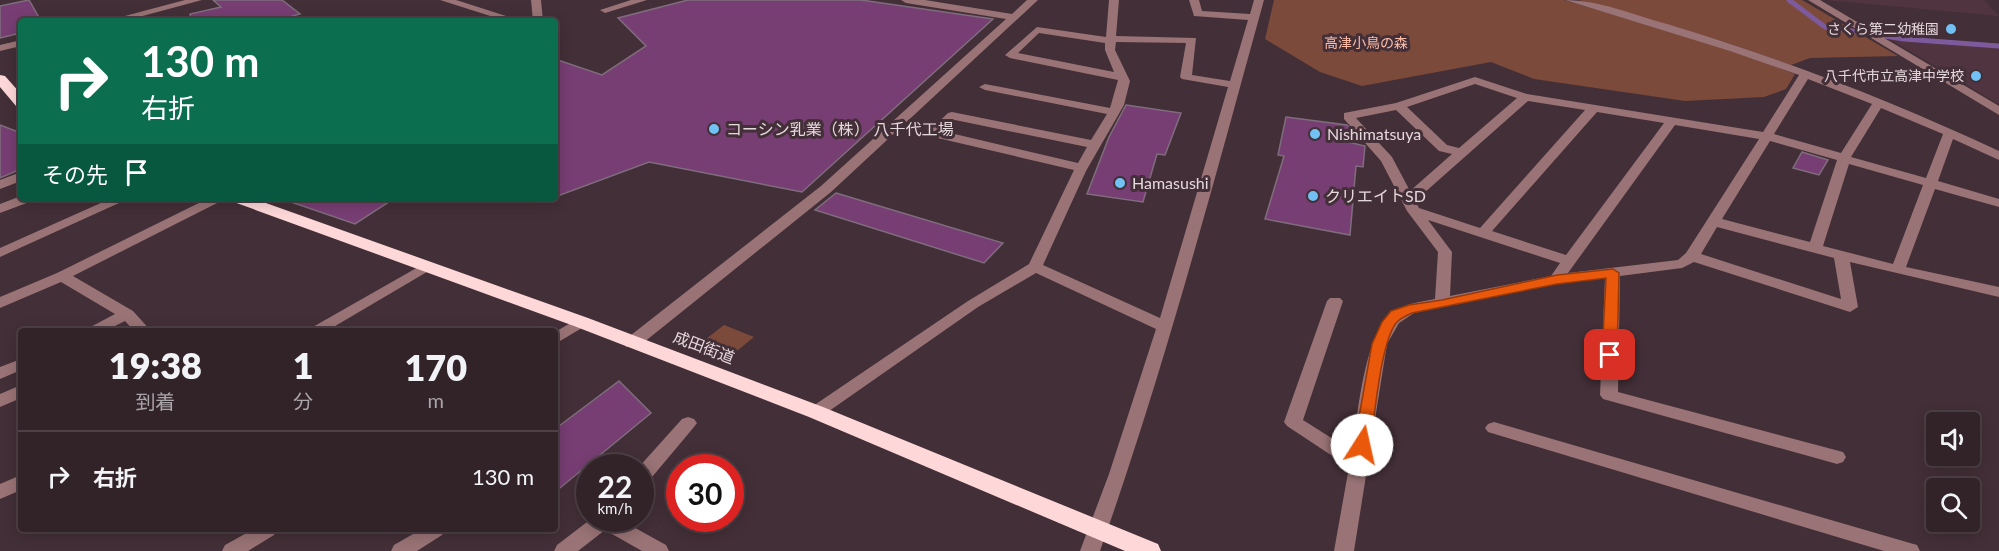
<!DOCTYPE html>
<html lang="ja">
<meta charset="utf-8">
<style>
:root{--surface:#322329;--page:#3a2b31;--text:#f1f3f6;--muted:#a8a4a8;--line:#4d4046}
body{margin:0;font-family:Lato,"Noto Sans JP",sans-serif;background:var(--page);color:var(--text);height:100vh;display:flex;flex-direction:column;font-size:22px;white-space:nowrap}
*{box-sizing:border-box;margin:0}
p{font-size:20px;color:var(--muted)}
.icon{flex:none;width:33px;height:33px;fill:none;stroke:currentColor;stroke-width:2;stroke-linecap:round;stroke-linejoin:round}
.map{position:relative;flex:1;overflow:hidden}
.drawer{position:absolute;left:18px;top:328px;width:540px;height:204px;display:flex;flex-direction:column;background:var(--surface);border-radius:6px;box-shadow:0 3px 15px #0003,0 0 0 2px var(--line)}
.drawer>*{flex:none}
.hud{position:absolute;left:18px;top:18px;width:540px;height:183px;border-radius:6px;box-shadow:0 3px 15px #0003,0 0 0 2px var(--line);background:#0b6e4f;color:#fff;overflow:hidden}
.fabs{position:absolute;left:1926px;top:412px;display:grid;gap:12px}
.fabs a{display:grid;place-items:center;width:54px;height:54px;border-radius:6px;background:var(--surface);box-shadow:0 3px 15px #0003,0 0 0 2px var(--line);font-size:30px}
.speed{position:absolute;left:576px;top:454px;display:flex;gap:12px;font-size:30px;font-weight:700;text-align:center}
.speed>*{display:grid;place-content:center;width:78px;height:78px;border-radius:50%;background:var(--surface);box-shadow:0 3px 15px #0003,0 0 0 2px var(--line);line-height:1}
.speed small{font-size:15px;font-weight:400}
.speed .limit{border:9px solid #d22;background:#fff;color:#111}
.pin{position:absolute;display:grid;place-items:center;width:51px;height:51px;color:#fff;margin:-26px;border-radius:12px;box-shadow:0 3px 9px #0006}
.me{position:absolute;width:66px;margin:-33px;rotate:10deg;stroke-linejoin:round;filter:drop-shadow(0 0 4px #0008)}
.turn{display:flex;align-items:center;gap:21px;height:126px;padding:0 24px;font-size:27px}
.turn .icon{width:78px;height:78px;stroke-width:2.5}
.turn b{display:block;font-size:42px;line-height:51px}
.then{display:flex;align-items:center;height:57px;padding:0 24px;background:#0003;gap:12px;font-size:22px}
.eta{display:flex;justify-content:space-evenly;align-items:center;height:102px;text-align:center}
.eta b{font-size:36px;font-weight:800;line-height:42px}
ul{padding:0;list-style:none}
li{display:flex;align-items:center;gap:18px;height:90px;padding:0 24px;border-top:2px solid var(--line)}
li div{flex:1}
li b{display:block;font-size:22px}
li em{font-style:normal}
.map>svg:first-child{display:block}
.built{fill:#503540}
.green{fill:#7b4a3b}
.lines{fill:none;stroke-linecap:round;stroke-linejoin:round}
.stream{stroke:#7c5a9c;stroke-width:5}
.building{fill:#773e73;stroke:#7f6d7d;stroke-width:1.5}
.minor{fill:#997375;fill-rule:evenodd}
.highway{fill:#fed8d9;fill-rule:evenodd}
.route{fill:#ea580c;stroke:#983908;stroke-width:1.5}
.poi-dot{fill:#71c1f4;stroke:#432f37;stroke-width:2}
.labels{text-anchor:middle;stroke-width:6;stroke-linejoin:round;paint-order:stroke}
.far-poi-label{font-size:14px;fill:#e5d8dd;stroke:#432f37;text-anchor:end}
.far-park-label{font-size:14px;fill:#ffbda7;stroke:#432f37}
.poi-label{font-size:16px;fill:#e5d8dd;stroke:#432f37;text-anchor:start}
.street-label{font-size:16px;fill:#e5d8dd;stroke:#432f37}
</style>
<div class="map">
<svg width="1999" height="551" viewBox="0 0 1999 551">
<rect width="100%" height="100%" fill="#432f37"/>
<g class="built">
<polygon points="1825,0 1984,0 1999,16"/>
<polygon points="1888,38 1999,48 1999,104"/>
</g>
<g class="green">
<polygon points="1274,0 1564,0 1723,47 1795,74 1786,89 1764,97 1685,101 1534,79 1491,62 1362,86 1320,72 1265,39"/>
<polygon points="1578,0 1802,0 1898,56 1810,58 1791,65 1725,42"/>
<polygon points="724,325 754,337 727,359 697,346"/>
</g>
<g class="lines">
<polyline class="stream" points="1789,0 1825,27 1904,39 1999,46"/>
</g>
<g class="building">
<polygon points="29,0 41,21 21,21 21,33 0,38 0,6"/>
<polygon points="213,0 282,0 300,14 275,21 191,21 190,14 221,7"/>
<polygon points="688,0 861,0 993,19 802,192 649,162 555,197 555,59 602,75 646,46 618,18"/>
<polygon points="1126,105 1181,113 1165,155 1157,154 1143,202 1087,194 1109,137"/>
<polygon points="1286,117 1347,125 1349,128 1348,142 1365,146 1363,167 1356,166 1350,235 1265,219 1284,156 1278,155"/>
<polygon points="0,125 21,133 21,169 0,178"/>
<polygon points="1802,152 1828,160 1819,175 1793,168"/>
<polygon points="836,193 1003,243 984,263 815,210"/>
<polygon points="288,198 395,198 355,224 288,201"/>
<polygon points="619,381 651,413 555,492 555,429"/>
</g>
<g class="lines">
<g class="minor">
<polygon points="185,0 202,0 124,21 106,21"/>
<polygon points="440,0 456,0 522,21 506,21"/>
<polygon points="531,0 541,0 543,21 533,21"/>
<polygon points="631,0 647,0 605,13 600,10"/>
<polygon points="901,0 925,0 1012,14 1027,0 1038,0 831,192 638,347 626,347 624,343 626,339 821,186 1006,19 906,3"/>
<path d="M1109,0H1119L1116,36L1196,38L1192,75L1230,81L1248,20L1194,16L1189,0H1199L1202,11L1250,14L1254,0H1264C1213,185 1164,370 1100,551H1080L1109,474L1156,329L1036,273L978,307L822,416H810L807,412L810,408L968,301L1029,264L1074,170L929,136L927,133L948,113L952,112L1091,140L1107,114L985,90L979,87L985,84L1110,108L1118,80L1010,58L1005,55L1037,27L1106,37ZM1039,33L1105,43V50L1114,72L1018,53ZM1116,42L1186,43L1180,77L1182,79L1228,87L1160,318L1043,265L1086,171L1124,105L1130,81L1115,50ZM955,120L1087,147L1078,163L942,131Z"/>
<path d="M1565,0C1599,0 1634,15 1667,24C1781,58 1892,101 1999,151V160L1953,139L1938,181L1999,199V207L1935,189L1906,267L1999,287V297L1850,262L1858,307L1850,312L1694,262L1682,268L1620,276L1618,392L1843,452L1846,457L1843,462L1837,464L1603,399L1600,395L1605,278L1556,284L1414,313L1399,323L1387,344L1354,551H1334L1349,467L1287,426L1284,422L1327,301L1330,298H1340L1343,301L1303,420L1352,451C1358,415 1364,332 1394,311C1406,303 1421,302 1435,299L1438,252L1407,211L1381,161L1344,119V113L1396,103L1475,77L1527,94L1763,132L1799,75L1730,51ZM1808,79L1872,104L1841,153L1774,134ZM1475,84L1517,98L1459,148L1447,145L1407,107ZM1528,101L1585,110L1480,228L1419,208L1415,201ZM1881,108L1943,134L1926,178L1851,157ZM1396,110L1439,151L1452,154L1410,191L1392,157L1356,118ZM1597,112L1664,123L1566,255L1492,231ZM1675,125L1759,139L1686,253L1678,260L1568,273ZM1770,141L1837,160L1810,242L1722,219ZM1849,164L1923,185L1893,264L1823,246ZM1428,220L1560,263L1551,276L1450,296L1452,252ZM1717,227L1834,258L1841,299L1701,254Z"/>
<polygon points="1808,0 1820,0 1999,106 1999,115"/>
<polygon points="21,40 21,46 0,51 0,45"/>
<polygon points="21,172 21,181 0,189 0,180"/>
<polygon points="21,196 21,198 34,198 32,201 0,213 0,204"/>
<polygon points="112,198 130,198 0,257 0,248"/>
<polygon points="209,198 227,198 73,276 133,311 152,332 135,332 125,321 103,332 81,332 115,314 61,282 0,308 0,297 57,273"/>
<polygon points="427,262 432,263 434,266 432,269 325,332 304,332"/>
<polygon points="581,317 587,319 589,322 587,325 555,344 555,332"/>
<polygon points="21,359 21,370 0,379 0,367"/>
<polygon points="21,385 21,398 0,407 0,394"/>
<polygon points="688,417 694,419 697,423 694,427 647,483 640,485 640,468 638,468 682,419"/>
<polygon points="1494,422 1910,543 1917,545 1920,551 1884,551 1488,432 1485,428 1488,424"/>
<polygon points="21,475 21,490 0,499 0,484"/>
<polygon points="591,519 619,519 666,545 669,551 642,551 605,530 578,551 554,551 557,545"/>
<polygon points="252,530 277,530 274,535 248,551 222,551 225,545"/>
<polygon points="420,530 445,530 442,535 417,551 391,551 394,545"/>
</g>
<g class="highway">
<polygon points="0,75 5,76 21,94 21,107 16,106 0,87"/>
<polygon points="229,198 252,198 588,318 823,407 1158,544 1161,551 1125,551 809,417 574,326 231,201"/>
</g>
</g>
<path class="route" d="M1613,269L1619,273L1617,355L1610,359L1602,355L1606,278L1557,284L1412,313C1406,316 1400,318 1396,323C1380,345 1375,416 1370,445L1368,449H1356L1354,445L1372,344L1382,322L1391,311L1409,305L1442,300L1557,275Z"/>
<g class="poi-dot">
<circle cx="1951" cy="29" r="6"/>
<circle cx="1976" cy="76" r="6"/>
<circle cx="714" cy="129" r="6"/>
<circle cx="1315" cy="134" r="6"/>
<circle cx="1120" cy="183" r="6"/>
<circle cx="1313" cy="196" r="6"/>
</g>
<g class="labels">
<g class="far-poi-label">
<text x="1939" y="34">さくら第二幼稚園</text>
<text x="1964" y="81">八千代市立高津中学校</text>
</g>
<g class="far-park-label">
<text x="1366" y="48">高津小鳥の森</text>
</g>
<g class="poi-label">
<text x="726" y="135">コーシン乳業（株） 八千代工場</text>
<text x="1327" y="140">Nishimatsuya</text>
<text x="1132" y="189">Hamasushi</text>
<text x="1325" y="202">クリエイトSD</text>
</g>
<g class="street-label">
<text transform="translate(704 347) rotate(21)" y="6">成田街道</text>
</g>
</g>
</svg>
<div class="fabs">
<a><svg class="icon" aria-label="sound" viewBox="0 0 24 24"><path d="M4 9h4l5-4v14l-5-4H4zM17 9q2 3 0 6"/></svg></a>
<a><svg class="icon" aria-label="search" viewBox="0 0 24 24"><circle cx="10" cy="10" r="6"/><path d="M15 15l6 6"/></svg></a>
</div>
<div class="speed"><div>22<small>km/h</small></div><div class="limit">30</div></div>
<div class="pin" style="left:1610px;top:355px;background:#d93025"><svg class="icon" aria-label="arrive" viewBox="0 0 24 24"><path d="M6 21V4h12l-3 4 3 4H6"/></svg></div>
<svg class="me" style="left:1362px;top:445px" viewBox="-20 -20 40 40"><circle r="19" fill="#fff"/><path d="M0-13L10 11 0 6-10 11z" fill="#ea580c"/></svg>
<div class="hud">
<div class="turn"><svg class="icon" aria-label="right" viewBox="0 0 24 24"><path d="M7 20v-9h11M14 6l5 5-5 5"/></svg><div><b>130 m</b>右折</div></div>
<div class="then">その先<svg class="icon" aria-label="arrive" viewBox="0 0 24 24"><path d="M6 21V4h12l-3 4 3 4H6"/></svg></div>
</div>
<section class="drawer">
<div class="eta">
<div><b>19:38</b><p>到着</p></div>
<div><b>1</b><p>分</p></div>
<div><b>170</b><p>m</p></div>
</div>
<ul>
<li><svg class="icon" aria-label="right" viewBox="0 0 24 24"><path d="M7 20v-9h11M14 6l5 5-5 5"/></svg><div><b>右折</b></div><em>130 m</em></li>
</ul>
</section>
</div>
